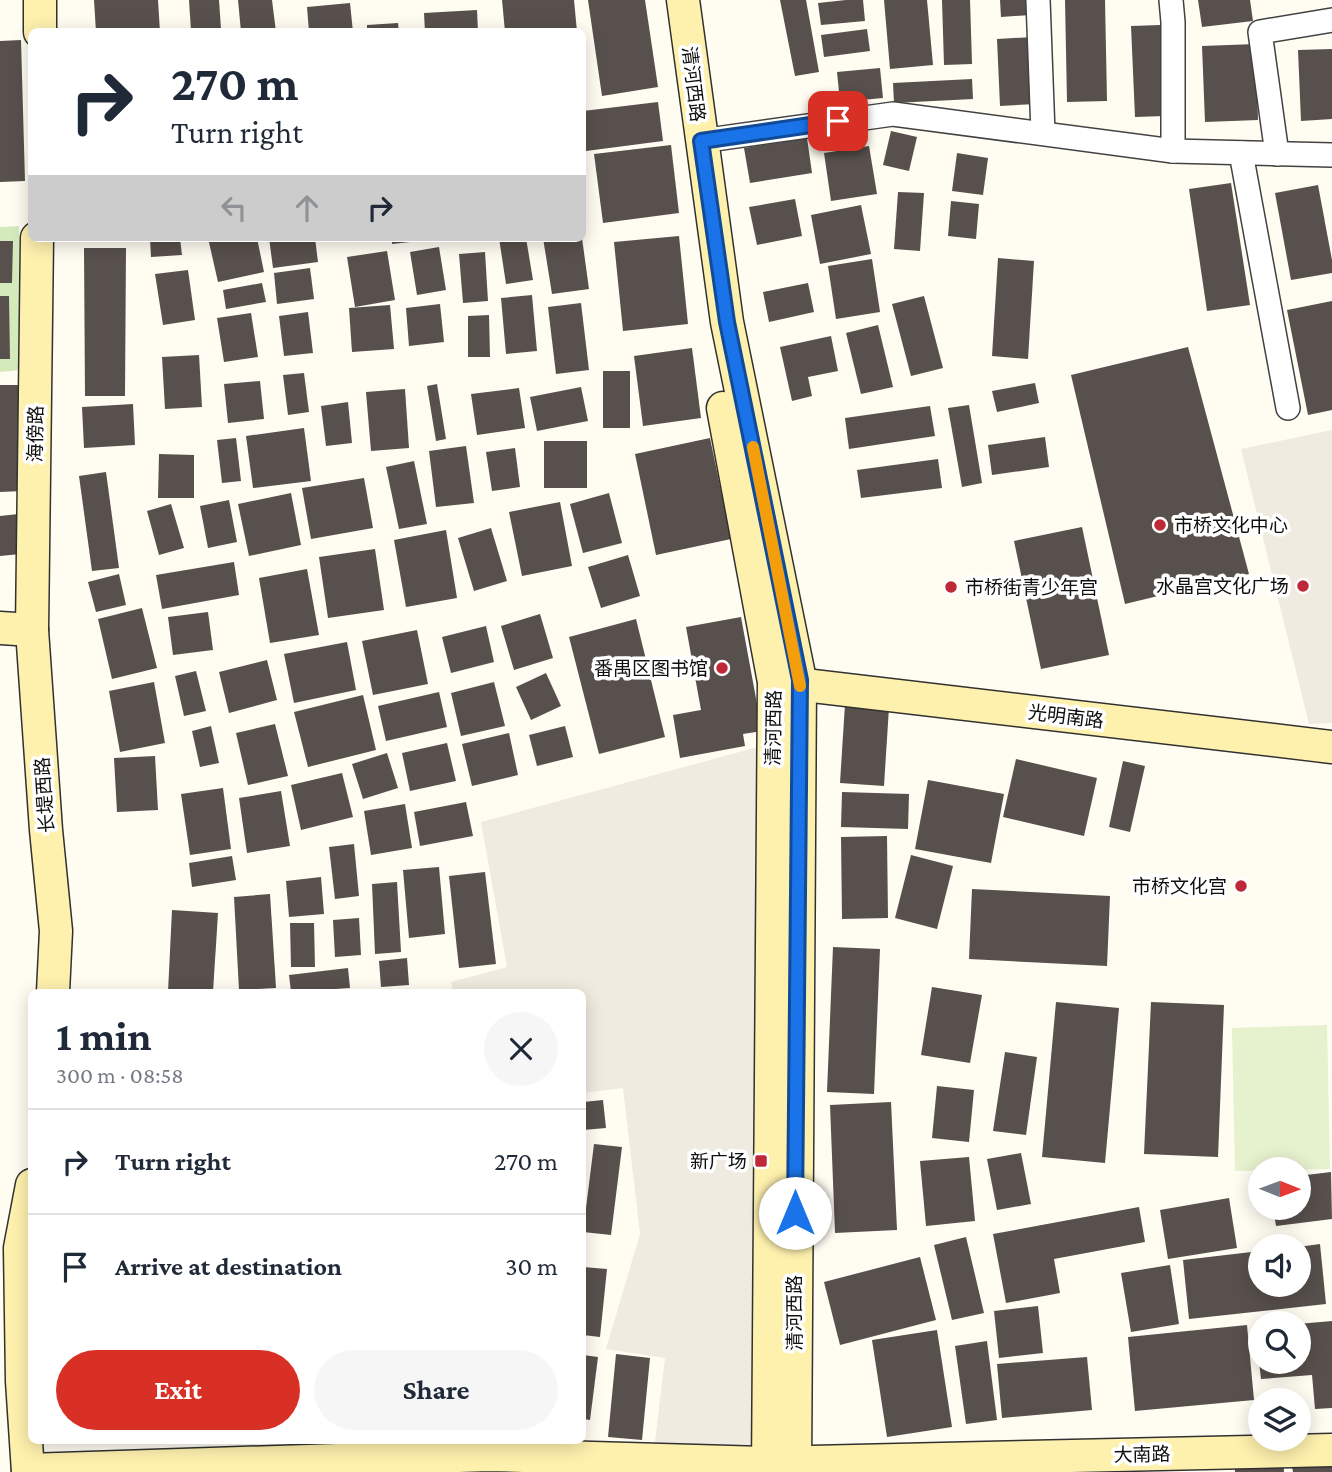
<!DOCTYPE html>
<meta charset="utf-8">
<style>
:root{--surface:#fff;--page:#f6f6f7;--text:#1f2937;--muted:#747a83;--line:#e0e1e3;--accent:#d93025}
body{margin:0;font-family:"Crimson Pro","Noto Sans SC",serif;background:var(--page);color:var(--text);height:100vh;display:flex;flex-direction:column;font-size:26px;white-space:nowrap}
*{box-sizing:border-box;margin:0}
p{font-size:23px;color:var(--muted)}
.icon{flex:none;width:38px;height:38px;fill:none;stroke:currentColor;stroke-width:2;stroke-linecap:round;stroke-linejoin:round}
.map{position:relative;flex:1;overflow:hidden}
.sheet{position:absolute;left:28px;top:989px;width:558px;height:455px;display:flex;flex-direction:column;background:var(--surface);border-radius:10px;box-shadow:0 4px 18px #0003}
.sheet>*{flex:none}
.banner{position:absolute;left:28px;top:28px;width:558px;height:214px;border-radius:10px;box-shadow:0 4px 18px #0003;background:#fff;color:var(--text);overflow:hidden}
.needle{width:46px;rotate:91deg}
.buttons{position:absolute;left:1248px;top:1157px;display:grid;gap:14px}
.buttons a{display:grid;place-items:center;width:63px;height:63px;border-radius:50%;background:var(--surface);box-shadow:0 4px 18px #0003;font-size:35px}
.pin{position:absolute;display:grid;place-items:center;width:60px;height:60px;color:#fff;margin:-30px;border-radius:14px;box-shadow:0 4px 10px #0006}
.me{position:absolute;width:77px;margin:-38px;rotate:0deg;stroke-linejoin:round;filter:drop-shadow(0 0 5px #0008)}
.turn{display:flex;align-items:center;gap:24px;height:147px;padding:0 28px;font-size:32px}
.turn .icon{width:91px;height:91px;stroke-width:2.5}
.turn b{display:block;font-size:49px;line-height:60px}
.lanes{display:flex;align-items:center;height:66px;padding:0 28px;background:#0003;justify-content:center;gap:35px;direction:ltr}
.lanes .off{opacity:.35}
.round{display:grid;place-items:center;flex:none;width:74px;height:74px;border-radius:37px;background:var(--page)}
.overview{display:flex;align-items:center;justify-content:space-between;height:119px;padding:0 28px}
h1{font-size:42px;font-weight:700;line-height:52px}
.primary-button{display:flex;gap:14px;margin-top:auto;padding:14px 28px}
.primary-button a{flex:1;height:80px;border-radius:42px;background:var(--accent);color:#fff;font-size:28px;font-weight:700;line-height:80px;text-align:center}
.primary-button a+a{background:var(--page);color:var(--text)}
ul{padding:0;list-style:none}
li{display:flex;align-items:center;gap:21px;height:105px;padding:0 28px;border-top:2px solid var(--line)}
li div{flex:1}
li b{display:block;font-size:26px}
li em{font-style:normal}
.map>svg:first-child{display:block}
.green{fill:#d5eabb}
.pitch{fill:#e6f1cd}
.plaza{fill:#f0ebe0}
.building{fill:#58504c}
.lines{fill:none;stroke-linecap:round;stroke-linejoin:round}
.street-casing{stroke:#424242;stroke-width:26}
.secondary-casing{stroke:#313131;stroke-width:35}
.street{stroke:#fff;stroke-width:23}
.secondary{stroke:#fef1ae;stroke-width:32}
.route-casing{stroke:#114b97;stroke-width:18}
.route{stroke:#1a73e8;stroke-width:12}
.slow{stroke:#f59e0b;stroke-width:12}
.poi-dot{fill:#bf2836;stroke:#fff;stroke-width:2.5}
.labels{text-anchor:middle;stroke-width:7;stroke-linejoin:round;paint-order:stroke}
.street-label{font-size:19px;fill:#0f0f0f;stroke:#fff}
.poi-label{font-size:19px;fill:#0f0f0f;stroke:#fff;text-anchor:end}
</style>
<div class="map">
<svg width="1332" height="1472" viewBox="0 0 1332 1472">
<rect width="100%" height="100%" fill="#fffcf2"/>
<polygon class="green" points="19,226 20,370 0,372 0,227"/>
<polygon class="pitch" points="1327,1025 1330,1169 1235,1171 1232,1028"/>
<g class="plaza">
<polygon points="1332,430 1332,723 1309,724 1241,449"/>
<polygon points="769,744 765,1461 653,1458 665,1358 606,1349 640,1234 623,1088 583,1093 583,992 453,992 451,982 507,967 481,822"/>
</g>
<g class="building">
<polygon points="94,0 158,0 160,32 96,32"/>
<polygon points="189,0 219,0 221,29 191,31"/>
<polygon points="238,0 272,0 276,32 241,32"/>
<polygon points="502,0 574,0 577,32 505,32"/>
<polygon points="588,0 645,0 658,87 602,96"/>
<polygon points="780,0 806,0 819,72 795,76"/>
<polygon points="846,0 863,0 865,21 821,25 818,3"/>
<polygon points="884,0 927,0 933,65 890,69"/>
<polygon points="942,0 970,0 972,64 944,65"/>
<polygon points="1000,0 1030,0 1031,15 1001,17"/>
<polygon points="1065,0 1105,0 1107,101 1067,102"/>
<polygon points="1198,0 1250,0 1253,21 1202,27"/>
<polygon points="350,3 353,32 309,32 307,7"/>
<polygon points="477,10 478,32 425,32 424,13"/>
<polygon points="398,23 399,32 367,32 367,25"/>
<polygon points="1160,25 1165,116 1135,117 1131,26"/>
<polygon points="867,29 870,51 824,57 821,35"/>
<polygon points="1033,37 1036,104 1000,106 997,39"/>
<polygon points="21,40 25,181 0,182 0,41"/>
<polygon points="1256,44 1258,120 1205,122 1202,46"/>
<polygon points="1332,49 1332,119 1301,121 1298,50"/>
<polygon points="880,68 883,98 840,102 837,72"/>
<polygon points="972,79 973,99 894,103 893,83"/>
<polygon points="658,102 663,141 586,151 583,111"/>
<polygon points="891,131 917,137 909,171 883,165"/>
<polygon points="807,138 812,173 750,183 744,148"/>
<polygon points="671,145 679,213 603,223 594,154"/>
<polygon points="869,146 877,194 831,201 824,153"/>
<polygon points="957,153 988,158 983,195 952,191"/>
<polygon points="1231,183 1250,305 1207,311 1189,189"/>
<polygon points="1318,185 1332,260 1332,273 1291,280 1275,193"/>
<polygon points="898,192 924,193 920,251 894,249"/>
<polygon points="795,199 802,236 757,245 749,207"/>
<polygon points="951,201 979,204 976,239 948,236"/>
<polygon points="861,205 871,254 820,264 811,215"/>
<polygon points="679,236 688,324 623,331 614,242"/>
<polygon points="150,238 180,238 182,255 151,257"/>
<polygon points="208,238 257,238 264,272 218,282"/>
<polygon points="269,238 315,238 318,262 273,268"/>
<polygon points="392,238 428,238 428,240 392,244"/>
<polygon points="499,238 526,238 533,280 506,284"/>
<polygon points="543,238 582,238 589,289 552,294"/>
<polygon points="0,241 13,241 12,283 0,283"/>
<polygon points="439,247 446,290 417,295 410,252"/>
<polygon points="84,248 126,248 125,396 85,396"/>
<polygon points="387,251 395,300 355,307 347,257"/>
<polygon points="485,252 488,301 463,303 459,254"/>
<polygon points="998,258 1034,261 1028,359 992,356"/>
<polygon points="872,259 880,312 836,319 828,266"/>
<polygon points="310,268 314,299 277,304 274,273"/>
<polygon points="188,270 195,320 163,325 155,274"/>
<polygon points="262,283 266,302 226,309 223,290"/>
<polygon points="808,283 814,312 769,322 763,292"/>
<polygon points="532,295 537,351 506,354 501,298"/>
<polygon points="0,296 9,296 10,359 0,359"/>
<polygon points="924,296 943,368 911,376 892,304"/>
<polygon points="1332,301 1332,410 1308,415 1287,310"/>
<polygon points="581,303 589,370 556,374 548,307"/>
<polygon points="440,304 444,342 409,346 406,308"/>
<polygon points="390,305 394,349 352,352 349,308"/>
<polygon points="308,312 313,353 284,356 279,316"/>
<polygon points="251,313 258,357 224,362 217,318"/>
<polygon points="489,315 490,357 468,357 468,316"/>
<polygon points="878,325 893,387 861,394 846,333"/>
<polygon points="831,336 838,371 808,377 812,396 792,401 780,347"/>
<polygon points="1188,347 1249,574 1125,604 1071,375"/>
<polygon points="692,348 701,418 643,426 634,356"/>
<polygon points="199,355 202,407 165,409 162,357"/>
<rect x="603" y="371" width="27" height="57"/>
<polygon points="304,373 309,412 288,415 283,375"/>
<polygon points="260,381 264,419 228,423 224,384"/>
<polygon points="1035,383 1039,403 997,412 992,391"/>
<polygon points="437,384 446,439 436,441 427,386"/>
<polygon points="0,385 19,385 23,491 0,492"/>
<polygon points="581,387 588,421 537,431 530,397"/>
<polygon points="519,388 525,428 477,435 471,394"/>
<polygon points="405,389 409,448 371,451 366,392"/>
<polygon points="348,402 352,443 326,446 321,406"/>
<polygon points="133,404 135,445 84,448 82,407"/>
<polygon points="969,405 982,483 962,487 948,408"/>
<polygon points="930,406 935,436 849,449 845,418"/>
<polygon points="304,428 311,481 253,488 246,436"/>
<polygon points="1045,437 1049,467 992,475 988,445"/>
<polygon points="236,438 241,481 222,483 217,440"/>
<polygon points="710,438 731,539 656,555 635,454"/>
<rect x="544" y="441" width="43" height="47"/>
<polygon points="466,446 474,503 436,507 429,451"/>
<polygon points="515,448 520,487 492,491 486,452"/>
<polygon points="159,454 194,455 194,498 158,498"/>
<polygon points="938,459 942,488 861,498 857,470"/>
<polygon points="414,461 427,524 399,529 386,467"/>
<polygon points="106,472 119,568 92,571 79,476"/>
<polygon points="364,478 373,528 311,539 302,488"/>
<polygon points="291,493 301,545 249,556 238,504"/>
<polygon points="609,493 622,543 583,553 570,504"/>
<polygon points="229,500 237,542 208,548 200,506"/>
<polygon points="560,502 572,566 522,576 509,512"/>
<polygon points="171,504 184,548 159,555 147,511"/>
<polygon points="28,513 31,553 0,556 0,516"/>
<polygon points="1082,527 1109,655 1041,669 1014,541"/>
<polygon points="491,528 507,581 474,591 458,538"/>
<polygon points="446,530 457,598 406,607 394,540"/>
<polygon points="375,549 384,610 328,618 319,557"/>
<polygon points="628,555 640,596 601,608 588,567"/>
<polygon points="234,562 239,595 162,609 156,575"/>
<polygon points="307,569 319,635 270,643 259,578"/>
<polygon points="119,574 126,605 96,612 88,582"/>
<polygon points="142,608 157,668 112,679 98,619"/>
<polygon points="208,612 213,650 173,655 168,617"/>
<polygon points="540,614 553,658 514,670 501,626"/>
<polygon points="741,617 762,731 743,734 745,746 680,758 673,715 701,710 686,627"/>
<polygon points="636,619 665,737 599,754 569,637"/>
<polygon points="486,626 494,662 451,673 442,637"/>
<polygon points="417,630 428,684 373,695 362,641"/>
<polygon points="347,642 356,690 294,703 284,654"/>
<polygon points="267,660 277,700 229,713 219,672"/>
<polygon points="196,671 206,711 184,716 175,676"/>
<polygon points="546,673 561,706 531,720 516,687"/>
<polygon points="154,682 165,743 120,752 109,691"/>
<polygon points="494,682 505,726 461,736 451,693"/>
<polygon points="439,692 447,727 386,741 378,706"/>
<polygon points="363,695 376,750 308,767 294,712"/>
<polygon points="845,704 889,707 884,786 840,783"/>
<polygon points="275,724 288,776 248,785 236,733"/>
<polygon points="211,726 219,763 200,767 192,731"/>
<polygon points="565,726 573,757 537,766 529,735"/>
<polygon points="509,733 518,775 472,786 462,744"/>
<polygon points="447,743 456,781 410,791 402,753"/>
<polygon points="387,753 398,788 363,799 352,764"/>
<polygon points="155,756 158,810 117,812 114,758"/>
<polygon points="1016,759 1097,778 1084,836 1003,817"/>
<polygon points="1123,761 1145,766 1130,832 1109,827"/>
<polygon points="342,773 353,817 301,830 291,785"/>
<polygon points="928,780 1004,794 991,863 915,849"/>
<polygon points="223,788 231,849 190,855 181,794"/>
<polygon points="281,791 290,846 247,853 239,798"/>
<polygon points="842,792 909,794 908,829 841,827"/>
<polygon points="466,802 473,836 420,846 414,812"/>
<polygon points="405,804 412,848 371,855 364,811"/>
<polygon points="887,836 888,918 842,919 841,837"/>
<polygon points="354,844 359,896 335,899 329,847"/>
<polygon points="911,855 953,866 937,929 895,918"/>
<polygon points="232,856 236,880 192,887 189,863"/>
<polygon points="439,867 445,934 409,938 403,870"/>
<polygon points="485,872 496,964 459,968 449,876"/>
<polygon points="321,877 324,914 289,917 286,881"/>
<polygon points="397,882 401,952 375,954 372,884"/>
<polygon points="972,889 1110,896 1107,966 969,959"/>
<polygon points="270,894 276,988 239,990 234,897"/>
<polygon points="172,910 218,913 213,992 168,992"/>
<polygon points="359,918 361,955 335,957 333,920"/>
<polygon points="290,923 314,923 315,967 291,967"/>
<polygon points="833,947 880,949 874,1094 827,1092"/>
<polygon points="407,958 409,985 381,987 379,961"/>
<polygon points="348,968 350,988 291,992 289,975"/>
<polygon points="932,987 982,995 970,1063 921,1055"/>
<polygon points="1056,1002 1119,1008 1105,1163 1042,1157"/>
<polygon points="1151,1002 1224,1005 1218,1157 1144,1154"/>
<polygon points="1005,1052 1037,1057 1026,1135 993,1131"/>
<polygon points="937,1086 974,1090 969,1142 932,1138"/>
<polygon points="603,1100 606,1128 583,1130 583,1102"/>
<polygon points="891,1102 897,1230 835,1233 830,1105"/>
<polygon points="594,1144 622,1147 611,1235 583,1232"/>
<polygon points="1021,1153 1031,1204 997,1210 987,1159"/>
<polygon points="969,1157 975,1221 926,1226 920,1161"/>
<polygon points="1331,1172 1332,1219 1276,1226 1273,1208 1298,1208 1298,1176"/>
<polygon points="1229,1198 1237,1248 1168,1259 1160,1210"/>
<polygon points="1139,1207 1145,1242 1054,1259 1060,1293 1006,1303 993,1234"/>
<polygon points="966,1237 984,1313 952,1320 934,1245"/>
<polygon points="1320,1244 1326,1304 1189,1319 1183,1260 1260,1251 1260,1284 1298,1284 1298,1247"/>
<polygon points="920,1257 936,1320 840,1345 824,1282"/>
<polygon points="1170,1265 1179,1324 1131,1332 1121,1273"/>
<polygon points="583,1267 607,1269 600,1337 583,1335"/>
<polygon points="1038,1306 1043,1353 999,1358 994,1311"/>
<polygon points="1332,1321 1332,1408 1315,1409 1312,1375 1261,1379 1259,1362 1298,1362 1298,1324"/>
<polygon points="1247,1325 1254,1400 1135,1411 1128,1337"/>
<polygon points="937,1330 952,1427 887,1437 872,1340"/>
<polygon points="987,1341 997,1420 966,1424 955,1346"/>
<polygon points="616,1354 650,1358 642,1440 608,1437"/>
<polygon points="583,1355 598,1357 590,1420 583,1419"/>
<polygon points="1087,1357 1092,1410 1002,1418 997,1364"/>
<polygon points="1283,1458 1284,1472 1235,1472 1234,1461"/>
<polygon points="1332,1465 1332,1472 1293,1472 1292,1467"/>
</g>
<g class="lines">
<defs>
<g id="street">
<polyline points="1038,0 1043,133"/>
<polyline points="1171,0 1173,22 1173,151"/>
<polyline points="701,141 893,114 1173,151 1332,155"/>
<polyline points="1241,153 1288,408"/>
<polyline points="1277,154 1260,32 1332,20"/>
</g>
<g id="secondary">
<polyline points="683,0 727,322 800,680 795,1472"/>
<polyline points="40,32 40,0"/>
<polyline points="37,238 32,630 46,830 56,931 53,992"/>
<polyline points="723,408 774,682 768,1472"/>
<polyline points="0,628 32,630"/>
<polyline points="779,682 1332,747"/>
<polyline points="28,1470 489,1455 767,1463 1332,1450"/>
<polyline points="28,1472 22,1381 20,1248 32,1185"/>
</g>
</defs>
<use href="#street" class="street-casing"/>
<use href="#secondary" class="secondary-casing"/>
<use href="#street" class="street"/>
<use href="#secondary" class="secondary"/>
</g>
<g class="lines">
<defs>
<polyline id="route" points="795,1213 800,680 727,322 701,141 838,121"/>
</defs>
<use href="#route" class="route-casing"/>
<use href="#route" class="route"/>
<polyline class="slow" points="753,447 800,686"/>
</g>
<g class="poi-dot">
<circle cx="1160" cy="525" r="7"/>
<circle cx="1303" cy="586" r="7"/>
<circle cx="951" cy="587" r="7"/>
<circle cx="722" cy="668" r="7"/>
<circle cx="1241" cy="886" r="7"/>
<rect x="754" y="1154" width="14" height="14" rx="3.5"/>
</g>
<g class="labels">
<g class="street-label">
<text transform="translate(694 84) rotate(83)" y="7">清河西路</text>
<text transform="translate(35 434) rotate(-89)" y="7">海傍路</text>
<text transform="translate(1066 716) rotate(7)" y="7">光明南路</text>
<text transform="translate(773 728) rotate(-89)" y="7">清河西路</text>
<text transform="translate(44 795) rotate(-94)" y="7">长堤西路</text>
<text transform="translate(794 1313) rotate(-90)" y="7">清河西路</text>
<text transform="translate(1142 1454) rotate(-1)" y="7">大南路</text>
</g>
<g class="poi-label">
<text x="1174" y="532" text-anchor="start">市桥文化中心</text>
<text x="1289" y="593">水晶宫文化广场</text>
<text x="965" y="594" text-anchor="start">市桥街青少年宫</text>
<text x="708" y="675">番禺区图书馆</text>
<text x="1227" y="893">市桥文化宫</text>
<text x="747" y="1168">新广场</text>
</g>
</g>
</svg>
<div class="buttons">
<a><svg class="needle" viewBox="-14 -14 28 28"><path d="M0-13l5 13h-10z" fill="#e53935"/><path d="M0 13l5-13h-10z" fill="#747a83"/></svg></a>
<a><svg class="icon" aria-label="sound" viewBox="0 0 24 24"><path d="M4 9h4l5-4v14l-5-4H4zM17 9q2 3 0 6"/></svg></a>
<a><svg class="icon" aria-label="search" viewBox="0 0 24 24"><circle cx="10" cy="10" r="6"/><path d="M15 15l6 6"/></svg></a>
<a><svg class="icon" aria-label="layers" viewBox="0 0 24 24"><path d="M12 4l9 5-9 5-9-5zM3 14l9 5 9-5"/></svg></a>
</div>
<div class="pin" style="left:838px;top:121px;background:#d93025"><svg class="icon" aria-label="arrive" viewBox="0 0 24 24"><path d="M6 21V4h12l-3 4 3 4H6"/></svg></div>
<svg class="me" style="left:795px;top:1213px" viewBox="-20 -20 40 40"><circle r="19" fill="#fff"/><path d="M0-13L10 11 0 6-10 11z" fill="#1a73e8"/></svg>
<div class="banner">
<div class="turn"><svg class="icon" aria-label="right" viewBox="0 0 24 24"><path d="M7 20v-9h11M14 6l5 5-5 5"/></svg><div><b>270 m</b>Turn right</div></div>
<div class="lanes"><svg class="icon off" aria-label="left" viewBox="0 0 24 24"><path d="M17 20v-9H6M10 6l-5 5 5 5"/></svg><svg class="icon off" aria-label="ahead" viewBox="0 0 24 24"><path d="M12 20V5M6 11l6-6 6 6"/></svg><svg class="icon" aria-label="right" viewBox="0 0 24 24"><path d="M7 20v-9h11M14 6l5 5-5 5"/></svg></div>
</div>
<section class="sheet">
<div class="overview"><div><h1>1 min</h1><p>300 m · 08:58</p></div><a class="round"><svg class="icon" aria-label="close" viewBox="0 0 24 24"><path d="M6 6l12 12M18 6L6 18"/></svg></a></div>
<ul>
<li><svg class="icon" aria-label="right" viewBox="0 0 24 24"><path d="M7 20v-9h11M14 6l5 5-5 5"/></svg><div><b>Turn right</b></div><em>270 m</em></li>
<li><svg class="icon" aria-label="arrive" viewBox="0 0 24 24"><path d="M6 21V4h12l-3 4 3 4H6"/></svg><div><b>Arrive at destination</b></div><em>30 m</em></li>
</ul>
<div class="primary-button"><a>Exit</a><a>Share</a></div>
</section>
</div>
